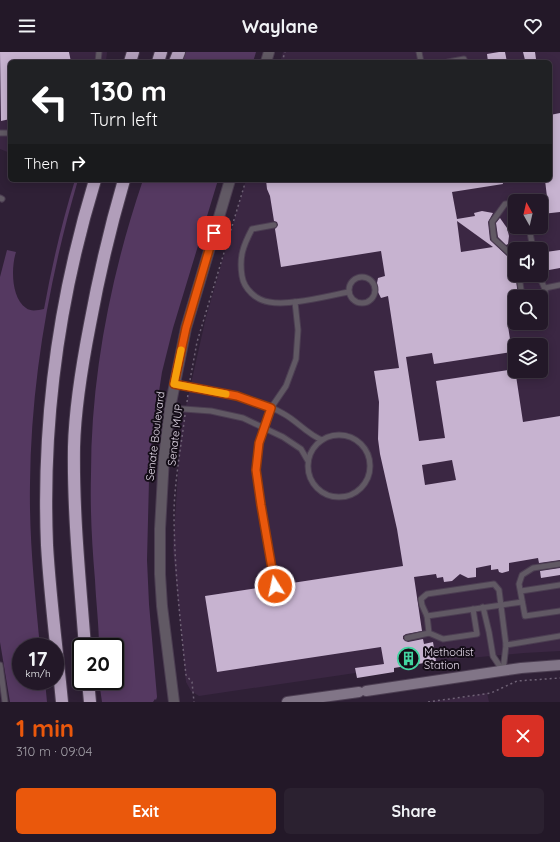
<!DOCTYPE html>
<meta charset="utf-8">
<style>
:root{--surface:#231828;--page:#2b2130;--text:#f1f3f6;--muted:#a3a0a8;--line:#403745;--accent:#ea580c}
body{margin:0;font-family:Quicksand,sans-serif;background:var(--page);color:var(--text);height:100vh;display:flex;flex-direction:column;font-size:15px;white-space:nowrap}
*{box-sizing:border-box;margin:0}
p{font-size:13px;color:var(--muted)}
.icon{flex:none;width:22px;height:22px;fill:none;stroke:currentColor;stroke-width:2;stroke-linecap:round;stroke-linejoin:round}
.map{position:relative;height:650px;overflow:hidden}
.side{display:flex;flex-direction:column;background:var(--surface);flex:1}
.side>*{flex:none}
.hud{position:absolute;left:8px;top:8px;width:544px;height:122px;border-radius:6px;box-shadow:0 2px 10px #0003,0 0 0 1px var(--line);background:#202124;color:#fff;overflow:hidden}
.needle{width:26px;rotate:352deg}
.controls{position:absolute;left:508px;top:142px;display:grid;gap:8px}
.controls a{display:grid;place-items:center;width:40px;height:40px;border-radius:6px;background:var(--surface);box-shadow:0 2px 10px #0003,0 0 0 1px var(--line);font-size:20px}
.speed{position:absolute;left:12px;top:586px;display:flex;gap:8px;font-size:20px;font-weight:700;text-align:center}
.speed>*{display:grid;place-content:center;width:52px;height:52px;border-radius:50%;background:var(--surface);box-shadow:0 2px 10px #0003,0 0 0 1px var(--line);line-height:1}
.speed small{font-size:10px;font-weight:400}
.speed .limit{border:2px solid #111;border-radius:6px;background:#fff;color:#111}
.pin{position:absolute;display:grid;place-items:center;width:34px;height:34px;color:#fff;margin:-17px;border-radius:8px;box-shadow:0 2px 6px #0006}
.me{position:absolute;width:44px;margin:-22px;rotate:350deg;stroke-linejoin:round;filter:drop-shadow(0 0 3px #0008)}
.turn{display:flex;align-items:center;gap:14px;height:84px;padding:0 16px;font-size:18px}
.turn .icon{width:52px;height:52px;stroke-width:2.5}
.turn b{display:block;font-size:28px;line-height:34px}
.then{display:flex;align-items:center;height:38px;padding:0 16px;background:#0003;gap:8px;font-size:15px}
.round{display:grid;place-items:center;flex:none;width:42px;height:42px;border-radius:6px;background:var(--page)}
.overview{display:flex;align-items:center;justify-content:space-between;height:68px;padding:0 16px}
h1{font-size:24px;font-weight:800;line-height:30px;color:var(--accent)}
.action{display:flex;gap:8px;margin-top:auto;padding:8px 16px}
.action a{flex:1;height:46px;border-radius:6px;background:var(--accent);color:#fff;font-size:16px;font-weight:800;line-height:46px;text-align:center}
.action a+a{background:var(--page);color:var(--text)}
header{display:flex;justify-content:space-between;align-items:center;height:52px;padding:0 16px;background:var(--surface);font-size:18px;font-weight:800}
.map>svg:first-child{display:block}
.built{fill:#3b2743;fill-rule:evenodd}
.green{fill:#553961}
.building{fill:#c7b3d0;fill-rule:evenodd}
.lines{fill:none;stroke-linecap:round;stroke-linejoin:round}
.service-casing{stroke:#4c3e52;stroke-width:7}
.tertiary-casing{stroke:#4c3e52;stroke-width:12}
.secondary-casing{stroke:#4c3e52;stroke-width:12}
.motorway-casing{stroke:#4c3e52;stroke-width:14}
.path{stroke:#6f6276;stroke-width:1.5;stroke-dasharray:2 3;stroke-linecap:butt}
.service{stroke:#615964;stroke-width:5}
.tertiary{stroke:#615964;stroke-width:10}
.secondary{stroke:#817587;stroke-width:10}
.motorway{stroke:#b19eba;stroke-width:12}
.route-casing{stroke:#983908;stroke-width:10}
.route{stroke:#ea580c;stroke-width:7}
.slow{stroke:#f59e0b;stroke-width:7}
.labels{text-anchor:middle;stroke-width:4;stroke-linejoin:round;paint-order:stroke}
.street-label{font-size:11px;fill:#e3d9e8;stroke:#140d17}
.poi-label{font-size:11px;fill:#e3d9e8;stroke:#140d17;text-anchor:start}
</style>
<header><svg class="icon" aria-label="menu" viewBox="0 0 24 24"><path d="M4 6h16M4 12h16M4 18h16"/></svg>Waylane<svg class="icon" aria-label="heart" viewBox="0 0 24 24"><path d="M12 20l-8-8c-3-5 5-10 8-4 3-6 11-1 8 4z"/></svg></header>
<div class="map">
<svg width="560" height="650" viewBox="0 0 560 650">
<rect width="100%" height="100%" fill="#2f2036"/>
<g class="built">
<polygon points="0,0 107,0 106,10 10,10 10,101 0,97"/>
<path d="M283,0H560V599L524,601L436,609L199,644L191,639L186,630L173,497L181,376L206,265L246,128H550V10H280ZM515,149H541V175H515ZM515,197H541V223H515ZM515,245H541V271H515ZM515,293H541V319H515Z"/>
<polygon points="487,641 489,650 428,650 473,644"/>
</g>
<g class="green">
<polygon points="186,0 256,0 253,10 182,10"/>
<path d="M75,128H78C49,227 31,329 30,432C29,487 35,541 40,595H21V629H45L47,650H10L0,590V225L7,198L16,200C11,215 11,246 26,256C31,260 38,258 44,257C52,213 62,170 75,128Z"/>
<path d="M143,128H218L173,276L162,320L152,385L149,428L147,508L149,552L157,645L156,648L155,647L153,650H102L99,629H115V595H99C99,573 96,550 95,528C92,493 90,458 91,422C91,323 111,222 143,128Z"/>
</g>
<g class="building">
<polygon points="0,0 69,0 71,10 10,10 10,67 1,69"/>
<polygon points="499,0 505,0 507,10 488,10 487,2"/>
<polygon points="523,0 535,0 536,7 525,8"/>
<polygon points="560,61 560,160 542,162 540,146 547,145 545,128 550,128 550,63"/>
<path d="M266,128H502L503,132L452,140L457,167L475,164L474,161L482,159L493,161L488,170L490,188L507,204L510,223H513L516,227L518,245H515V273L508,274L512,300L434,312L432,301L406,305L419,389L445,386L436,329L515,317L523,370L560,364V508L539,511L538,506L509,511V519L502,521L499,520L498,517L491,518V513L476,516V525L468,526L460,522L452,529L444,530L443,525L437,526L436,522L414,525L422,579L406,582L403,584V587L408,590L423,587L424,592L433,590L436,609L394,616V620L357,626L355,616L384,612L381,595L217,620L205,544L271,534L272,537L275,538L278,537L279,533L403,514L397,477L380,402L378,387L379,350L374,319L399,316L388,244L381,246L376,236L378,226L385,224L381,199L281,215L275,177L278,173L277,170L274,169L270,144L267,137ZM457,169L493,195L461,200ZM452,408L456,428L425,433L422,413Z"/>
<polygon points="500,166 507,176 509,184 508,192 506,193 498,185 496,171"/>
<polygon points="560,198 560,216 549,218 546,200"/>
<polygon points="560,516 560,523 541,526 540,519"/>
</g>
<g class="lines">
<defs>
<g id="service">
<polyline points="419,0 421,10"/>
<polyline points="98,10 99,0"/>
<polyline points="448,10 464,7 465,10"/>
<polyline points="0,81 10,81"/>
<polyline points="0,146 2,147"/>
<polyline points="515,151 505,152 492,170 494,187 515,206"/>
<path d="M274,173L252,177C243,194 239,205 242,224C244,237 256,248 269,250C291,254 326,244 349,240"/>
<polyline points="529,175 533,197"/>
<polyline points="519,223 522,245"/>
<path d="M538,223C545,235 549,242 541,255"/>
<circle cx="362" cy="238" r="13"/>
<polyline points="545,236 560,233"/>
<path d="M174,332C211,339 251,343 284,362C297,369 307,382 322,388"/>
<polyline points="170,356 211,359 243,366 283,385 301,397 308,409"/>
<circle cx="339" cy="414" r="31"/>
<polyline points="560,512 533,516 522,523 519,532 525,564 560,559"/>
<polyline points="275,534 261,453 257,418 259,391 271,356 286,334 296,307 298,278 295,250"/>
<polyline points="521,539 560,533"/>
<polyline points="483,555 489,580 493,604 503,619"/>
<polyline points="473,557 477,582 443,587 429,581 427,564 422,553 421,547 427,542 494,532 499,538 506,593 503,619"/>
<polyline points="427,564 522,550"/>
<polyline points="407,586 429,581"/>
<polyline points="506,593 560,584"/>
<polyline points="0,613 5,650"/>
</g>
<g id="tertiary">
<polyline points="266,10 269,0"/>
<polyline points="174,650 162,554 160,522 160,477 164,405 170,356 186,276 230,128"/>
</g>
<g id="secondary">
<polyline points="366,639 521,616 560,613"/>
<polyline points="287,650 359,640"/>
</g>
<g id="motorway">
<polyline points="130,10 133,0"/>
<polyline points="158,10 161,0"/>
<polyline points="175,10 179,0"/>
<path d="M85,595C80,529 73,462 74,395C75,354 82,313 90,272C99,223 110,176 124,128"/>
<polyline points="88,629 90,650"/>
<path d="M62,650C57,598 50,545 47,493C42,369 59,246 95,128"/>
</g>
</defs>
<use href="#service" class="service-casing"/>
<use href="#tertiary" class="tertiary-casing"/>
<use href="#secondary" class="secondary-casing"/>
<use href="#motorway" class="motorway-casing"/>
<g class="path">
<polyline points="282,10 285,0"/>
<polyline points="190,328 197,290 246,128"/>
<polyline points="187,350 188,342"/>
<path d="M185,363C181,395 175,427 174,458C174,513 180,568 186,623L192,630L194,650"/>
<polyline points="428,650 491,641 517,629 560,626"/>
</g>
<use href="#service" class="service"/>
<use href="#tertiary" class="tertiary"/>
<use href="#secondary" class="secondary"/>
<use href="#motorway" class="motorway"/>
</g>
<g class="lines">
<defs>
<polyline id="route" points="214,181 186,276 174,332 237,344 271,356 259,391 256,418 261,453 275,534"/>
</defs>
<use href="#route" class="route-casing"/>
<use href="#route" class="route"/>
<polyline class="slow" points="181,298 174,332 226,342"/>
</g>
<defs>
<symbol id="building-ring" viewBox="-11 -11 22 22"><circle r="9.5" fill="#140d17" stroke="#42d4a0" stroke-width="1.5"/><path d="M-4-6H4V6H1V3H-1V6H-4ZM-2.5-4.3h1.7v1.8h-1.7ZM.8-4.3h1.7v1.8H.8ZM-2.5-1h1.7V.8h-1.7ZM.8-1h1.7V.8H.8Z" fill="#42d4a0"/></symbol>
</defs>
<g fill-rule="evenodd">
<use href="#building-ring" x="396" y="594" width="25" height="25"/>
</g>
<g class="labels">
<g class="street-label">
<text transform="translate(175 383) rotate(-83)" y="4">Senate MUP</text>
<text transform="translate(155 384) rotate(-83)" y="4">Senate Boulevard</text>
</g>
<g class="poi-label">
<text x="424" y="604">Methodist<tspan x="424" dy="13">Station</tspan></text>
</g>
</g>
</svg>
<div class="controls">
<a><svg class="needle" viewBox="-14 -14 28 28"><path d="M0-13l5 13h-10z" fill="#e53935"/><path d="M0 13l5-13h-10z" fill="#a3a0a8"/></svg></a>
<a><svg class="icon" aria-label="sound" viewBox="0 0 24 24"><path d="M4 9h4l5-4v14l-5-4H4zM17 9q2 3 0 6"/></svg></a>
<a><svg class="icon" aria-label="search" viewBox="0 0 24 24"><circle cx="10" cy="10" r="6"/><path d="M15 15l6 6"/></svg></a>
<a><svg class="icon" aria-label="layers" viewBox="0 0 24 24"><path d="M12 4l9 5-9 5-9-5zM3 14l9 5 9-5"/></svg></a>
</div>
<div class="speed"><div>17<small>km/h</small></div><div class="limit">20</div></div>
<div class="pin" style="left:214px;top:181px;background:#d93025"><svg class="icon" aria-label="arrive" viewBox="0 0 24 24"><path d="M6 21V4h12l-3 4 3 4H6"/></svg></div>
<svg class="me" style="left:275px;top:534px" viewBox="-20 -20 40 40"><circle r="17" fill="#ea580c" stroke="#fff" stroke-width="3"/><path d="M0-11L8 9 0 5-8 9z" fill="#fff"/></svg>
<div class="hud">
<div class="turn"><svg class="icon" aria-label="left" viewBox="0 0 24 24"><path d="M17 20v-9H6M10 6l-5 5 5 5"/></svg><div><b>130 m</b>Turn left</div></div>
<div class="then">Then<svg class="icon" aria-label="right" viewBox="0 0 24 24"><path d="M7 20v-9h11M14 6l5 5-5 5"/></svg></div>
</div>
</div>
<section class="side">
<div class="overview"><div><h1>1 min</h1><p>310 m · 09:04</p></div><a class="round" style="background:#d93025;color:#fff"><svg class="icon" aria-label="close" viewBox="0 0 24 24"><path d="M6 6l12 12M18 6L6 18"/></svg></a></div>
<div class="action"><a>Exit</a><a>Share</a></div>
</section>
